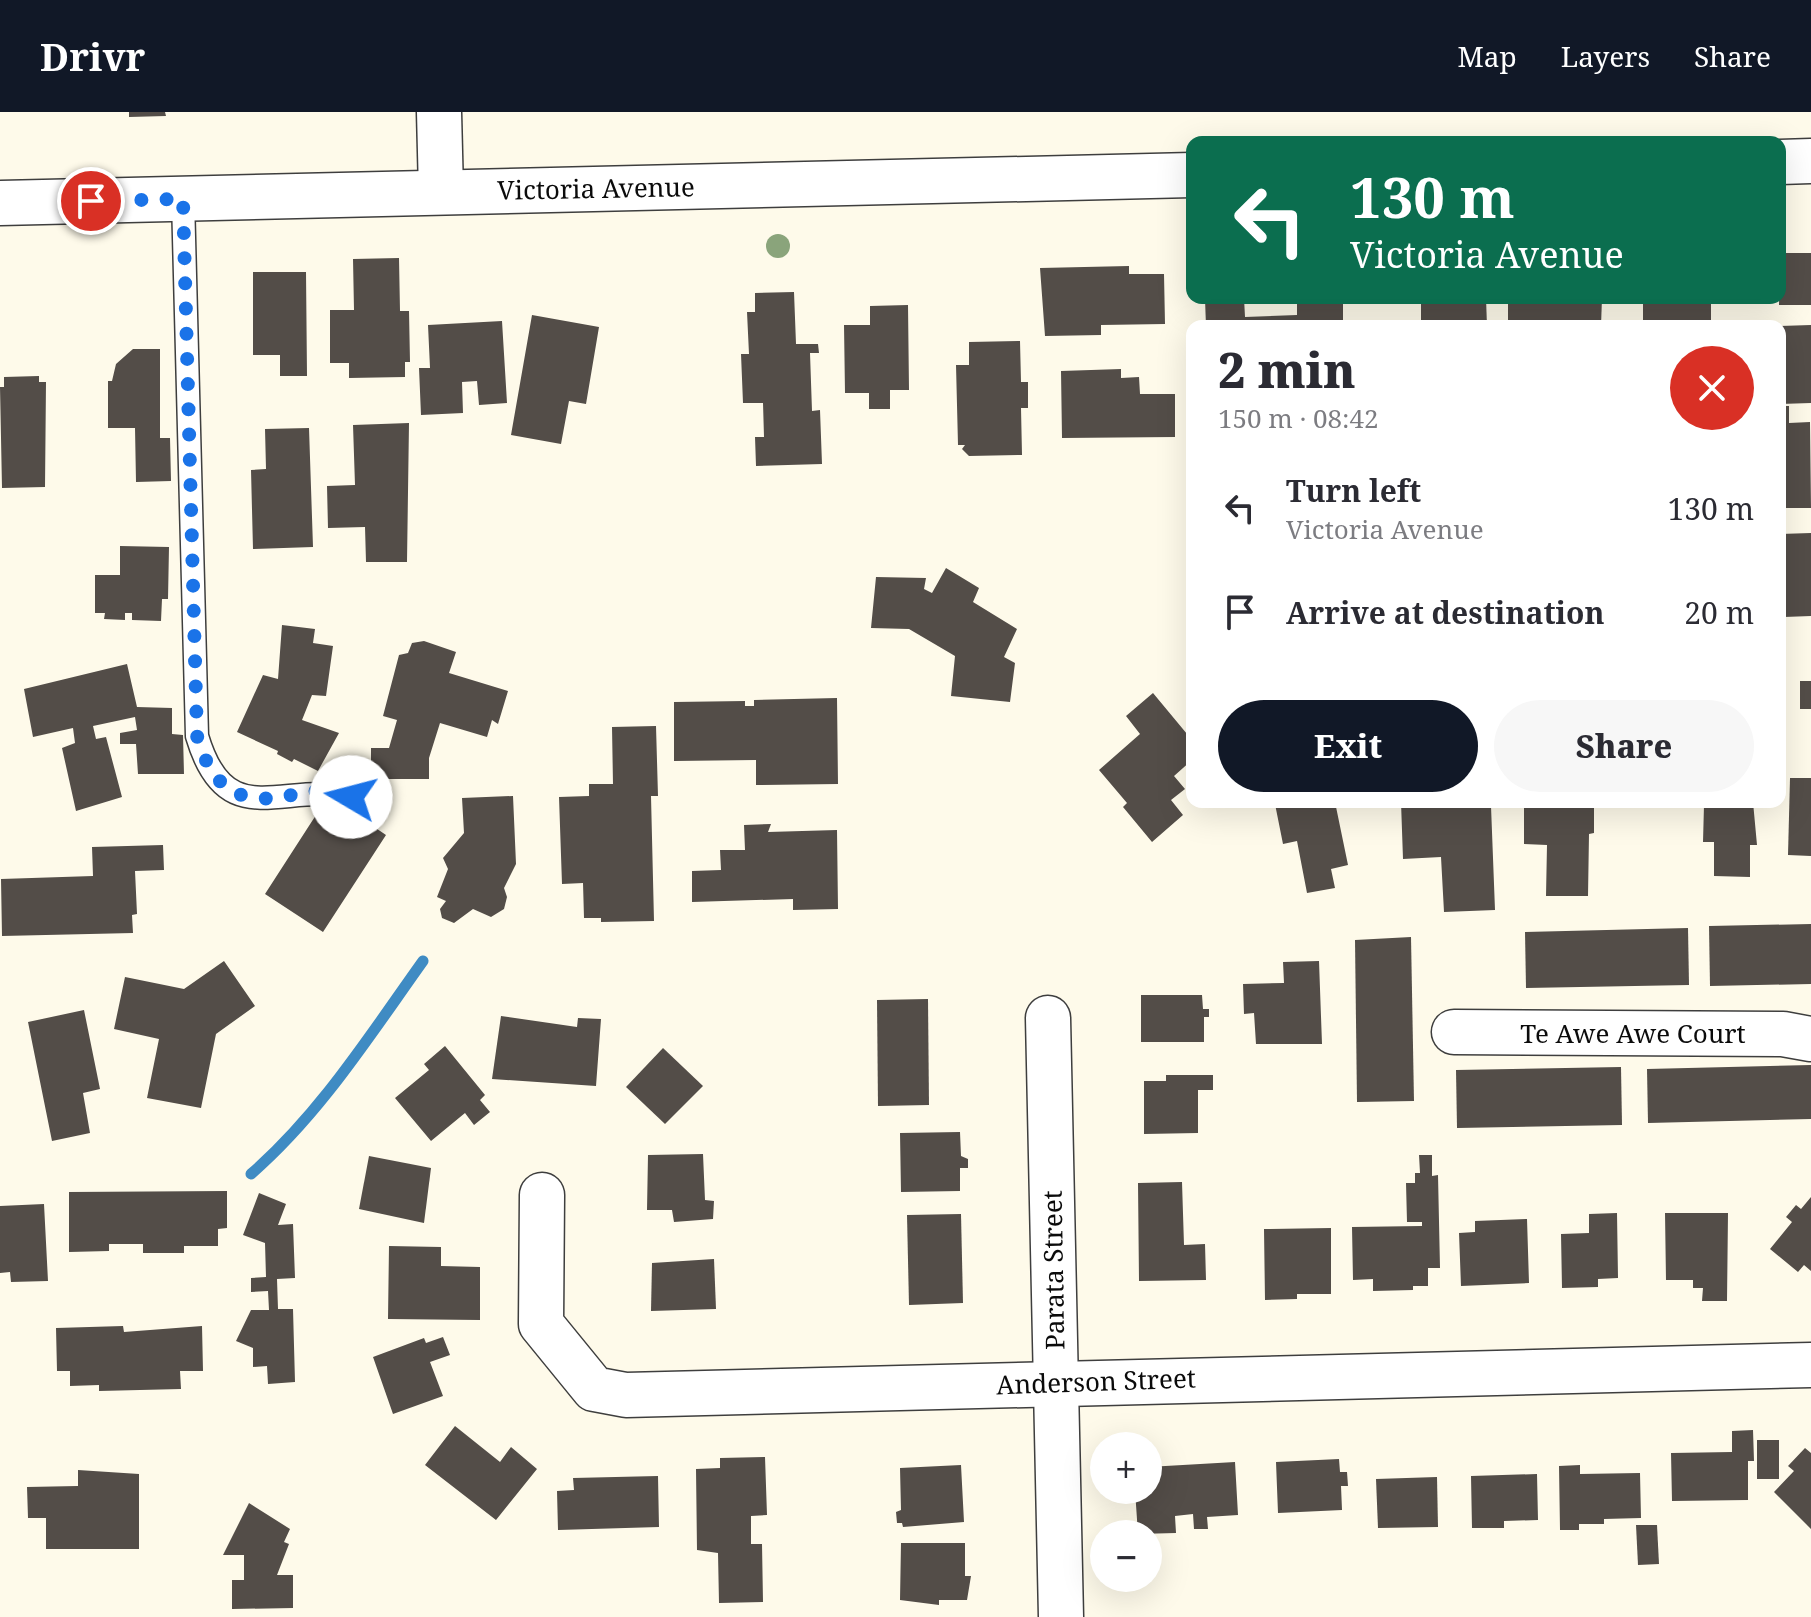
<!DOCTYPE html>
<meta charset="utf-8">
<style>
:root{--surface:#fff;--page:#f7f7f7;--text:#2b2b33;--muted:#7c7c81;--accent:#111827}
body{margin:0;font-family:"Noto Serif",serif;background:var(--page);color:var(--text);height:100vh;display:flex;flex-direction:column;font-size:30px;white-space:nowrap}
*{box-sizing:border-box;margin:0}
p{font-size:26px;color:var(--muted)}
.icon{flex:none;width:44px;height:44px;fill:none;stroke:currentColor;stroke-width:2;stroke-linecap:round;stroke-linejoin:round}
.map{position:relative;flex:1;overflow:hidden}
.sheet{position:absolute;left:1186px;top:208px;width:600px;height:488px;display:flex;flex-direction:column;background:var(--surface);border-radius:16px;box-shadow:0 8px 32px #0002}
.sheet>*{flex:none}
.guide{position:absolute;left:1186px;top:24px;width:600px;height:168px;border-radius:16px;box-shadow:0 8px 32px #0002;background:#0b6e4f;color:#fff;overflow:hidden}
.buttons{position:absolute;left:1090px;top:1320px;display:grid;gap:16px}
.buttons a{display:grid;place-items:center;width:72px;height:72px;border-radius:50%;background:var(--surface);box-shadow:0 8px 32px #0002;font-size:40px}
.pin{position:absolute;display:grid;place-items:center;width:68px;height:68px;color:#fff;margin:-34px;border:4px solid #fff;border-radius:50%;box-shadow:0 2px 8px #0007}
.me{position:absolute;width:88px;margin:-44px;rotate:278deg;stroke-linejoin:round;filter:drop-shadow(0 0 6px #0008)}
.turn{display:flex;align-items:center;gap:28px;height:168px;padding:0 32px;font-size:36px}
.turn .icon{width:104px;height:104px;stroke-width:2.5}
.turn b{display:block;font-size:56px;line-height:68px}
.round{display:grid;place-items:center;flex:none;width:84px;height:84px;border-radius:42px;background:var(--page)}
.summary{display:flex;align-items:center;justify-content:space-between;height:136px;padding:0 32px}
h1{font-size:48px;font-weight:800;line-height:60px}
.button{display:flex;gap:16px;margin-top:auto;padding:16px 32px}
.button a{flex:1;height:92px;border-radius:48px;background:var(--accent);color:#fff;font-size:32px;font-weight:800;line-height:92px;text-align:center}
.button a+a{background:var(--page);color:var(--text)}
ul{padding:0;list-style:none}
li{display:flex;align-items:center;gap:24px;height:104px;padding:0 32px}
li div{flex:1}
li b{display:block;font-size:30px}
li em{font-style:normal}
header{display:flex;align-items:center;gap:48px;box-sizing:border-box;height:112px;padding:0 40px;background:var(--accent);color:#fff}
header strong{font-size:38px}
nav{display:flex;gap:44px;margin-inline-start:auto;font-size:28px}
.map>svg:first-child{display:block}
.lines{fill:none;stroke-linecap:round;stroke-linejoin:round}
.stream{stroke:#3f8bc3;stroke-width:11}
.building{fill:#534d48}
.service-casing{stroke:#3e3e3e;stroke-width:25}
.minor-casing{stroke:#3e3e3e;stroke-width:47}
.tertiary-casing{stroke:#3e3e3e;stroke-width:47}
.service{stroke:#fff;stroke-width:22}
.minor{stroke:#fff;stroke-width:44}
.tertiary{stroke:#fff;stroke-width:44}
.tree{fill:#8aa47b}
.route{stroke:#1a73e8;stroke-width:14;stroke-dasharray:0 25.2}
.labels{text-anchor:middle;stroke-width:8;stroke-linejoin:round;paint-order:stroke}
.street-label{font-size:26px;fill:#0b0b0b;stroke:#fff}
</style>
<header>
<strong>Drivr</strong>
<nav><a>Map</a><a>Layers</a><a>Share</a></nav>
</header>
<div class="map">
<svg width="1811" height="1505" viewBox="0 0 1811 1505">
<rect width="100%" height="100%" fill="#fefaea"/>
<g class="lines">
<path class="stream" d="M251,1062C320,1002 370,923 423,849"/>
</g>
<g class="building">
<polygon points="129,0 165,0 166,4 129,5"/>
<polygon points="1780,141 1811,141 1811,193 1779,193"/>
<polygon points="399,146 400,199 409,199 410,250 405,250 405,265 349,266 349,251 330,251 330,198 354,198 353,147"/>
<polygon points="1129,154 1129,162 1164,162 1165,212 1101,213 1101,223 1045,224 1040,156"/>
<polygon points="253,160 306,160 307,264 280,264 280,243 253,243"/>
<polygon points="794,180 796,232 818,232 819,241 810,241 812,299 820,298 822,352 756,354 755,325 764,325 763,291 743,291 741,242 749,242 747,200 755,200 755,181"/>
<polygon points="1244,186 1245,205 1297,203 1297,186 1343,186 1343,214 1206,214 1205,187"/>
<polygon points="1421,186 1486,186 1487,214 1421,214"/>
<polygon points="1508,186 1602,186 1601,214 1508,214"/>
<polygon points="1643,186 1711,188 1711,214 1643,214"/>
<polygon points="908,193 909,278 890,278 890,297 869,297 869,281 845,281 844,213 870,213 870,194"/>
<polygon points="532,203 599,215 586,292 569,289 561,332 511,323"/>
<polygon points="502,209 507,291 479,293 477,269 462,270 463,301 421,303 419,256 430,256 428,213"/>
<polygon points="1811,213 1811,291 1780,292 1780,214"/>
<polygon points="1020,229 1021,270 1028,270 1028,296 1021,296 1022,343 969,344 962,337 965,333 958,333 956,253 969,253 969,230"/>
<polygon points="133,237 160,237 160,326 170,326 171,369 136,370 135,316 108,316 108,269 112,269 116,252"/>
<polygon points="1121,257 1121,266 1139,265 1140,282 1175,282 1175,325 1062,326 1061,259"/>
<polygon points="39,264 39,270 46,270 45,375 2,376 0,275 4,275 4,265"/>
<polygon points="1780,294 1789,294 1789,311 1810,310 1811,396 1784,396"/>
<polygon points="409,311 407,450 366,450 365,415 328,416 327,374 355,373 353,313"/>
<polygon points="309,316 313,435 253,437 251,358 266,357 265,317"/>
<polygon points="1811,421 1811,504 1784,505 1780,422"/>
<polygon points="120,434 169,435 168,487 162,487 161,509 132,508 132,501 125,501 125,508 104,507 105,501 95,501 95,463 120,463"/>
<polygon points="946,456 979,476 973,490 1017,517 1004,545 1015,551 1010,590 951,584 955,544 909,517 871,516 876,465 926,466 924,477 932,481"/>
<polygon points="282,513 315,517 313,531 333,534 326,584 312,583 302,608 339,621 318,659 294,647 292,650 277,642 278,639 237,620 263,563 278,567"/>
<polygon points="424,529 456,540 449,561 508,579 498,612 492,608 487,625 440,611 429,646 429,667 371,667 371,636 389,636 397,608 383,604 399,543 408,541 412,531"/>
<polygon points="127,552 137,595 172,596 172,622 183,623 184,662 138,662 136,632 120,632 120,621 137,618 135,605 93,614 96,627 106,625 122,685 76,699 62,636 75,631 73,616 33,625 24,577"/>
<rect x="1800" y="569" width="11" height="28"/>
<polygon points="1153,581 1192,628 1192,648 1174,664 1185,677 1171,688 1183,703 1152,730 1123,695 1127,691 1099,658 1140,622 1126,604"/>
<polygon points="837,586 838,672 756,673 756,648 674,649 674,590 745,589 745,594 754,594 754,588"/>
<polygon points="656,614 658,684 651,684 654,809 601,810 601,806 584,806 583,771 562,772 559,685 589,684 589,672 613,672 612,615"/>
<polygon points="1790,666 1811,666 1811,744 1788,743"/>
<polygon points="513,684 516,752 504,776 507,785 504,797 491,805 473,797 454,811 442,806 440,797 446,789 437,785 448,757 443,746 464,721 462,686"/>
<polygon points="1283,690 1335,690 1348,753 1331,757 1335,776 1307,781 1297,729 1283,732 1275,692"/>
<polygon points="1401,690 1449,690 1449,696 1491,694 1495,798 1444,800 1441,745 1403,747"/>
<polygon points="1524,690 1594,690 1594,721 1589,722 1588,784 1546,784 1547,733 1524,732"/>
<polygon points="1721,690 1753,690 1757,733 1750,733 1750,765 1714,764 1714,730 1703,730 1704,693"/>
<polygon points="355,702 386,723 323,820 265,782 316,703 343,721"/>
<polygon points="771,712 768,720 837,718 838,797 793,798 793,787 692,790 692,759 721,758 720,738 745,738 744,713"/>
<polygon points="163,733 164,758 135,759 137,802 132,803 133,821 2,824 1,767 93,764 92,735"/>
<polygon points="1811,812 1811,872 1710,874 1709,814"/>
<polygon points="1688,816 1689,873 1526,876 1525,820"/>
<polygon points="1411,825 1414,989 1357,990 1355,828"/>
<polygon points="224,849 255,894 216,922 201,996 147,986 159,927 114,917 125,865 184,877"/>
<polygon points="1319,849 1322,932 1256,932 1254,901 1244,902 1243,872 1284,871 1283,850"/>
<polygon points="1141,883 1202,883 1203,897 1209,897 1209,905 1204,905 1204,930 1141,930"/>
<polygon points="928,887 929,993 878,994 877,888"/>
<polygon points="84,898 100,977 83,981 90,1021 52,1029 28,910"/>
<polygon points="501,904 577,915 578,906 601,907 596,974 492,967"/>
<polygon points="445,934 485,983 480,988 490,1000 474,1013 465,1001 431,1029 395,986 429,958 424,952"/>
<polygon points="663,936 703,974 665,1012 626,975"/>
<polygon points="1811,953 1811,1007 1648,1011 1647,957"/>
<polygon points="1621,955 1622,1013 1457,1016 1456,958"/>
<polygon points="1166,963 1213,963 1213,978 1198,978 1198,1021 1144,1022 1144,969 1166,969"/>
<polygon points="960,1020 961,1044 968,1047 968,1056 960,1056 960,1079 901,1080 900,1021"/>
<polygon points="703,1042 705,1088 714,1089 713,1107 674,1110 672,1098 647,1098 648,1043"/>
<polygon points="1419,1043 1432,1043 1432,1064 1438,1063 1440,1156 1428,1156 1428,1174 1413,1174 1413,1178 1373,1179 1373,1167 1353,1168 1352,1115 1422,1114 1422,1110 1407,1110 1406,1071 1415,1071 1415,1061 1420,1061"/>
<polygon points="369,1044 431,1056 424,1111 359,1097"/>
<polygon points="1182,1070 1184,1133 1205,1132 1206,1168 1139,1169 1138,1071"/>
<polygon points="227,1079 227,1116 218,1117 218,1134 184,1134 184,1141 143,1141 143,1132 109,1132 109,1139 69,1140 69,1080"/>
<polygon points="259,1081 286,1092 278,1113 293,1112 295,1166 277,1167 278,1197 293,1197 295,1270 268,1272 267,1254 253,1255 253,1236 236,1229 251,1198 269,1198 268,1179 251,1180 251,1166 266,1165 265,1131 243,1123"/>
<polygon points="1811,1085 1811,1159 1804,1153 1798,1160 1770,1137 1792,1110 1786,1105 1796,1093 1801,1097"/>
<polygon points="44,1092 48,1169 11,1170 10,1160 0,1161 0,1094"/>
<polygon points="1617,1101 1618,1166 1598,1167 1598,1175 1562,1176 1561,1122 1589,1121 1589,1102"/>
<polygon points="1665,1101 1728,1101 1727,1189 1702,1189 1703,1176 1693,1176 1693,1168 1666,1168"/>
<polygon points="961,1102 963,1191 909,1193 907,1103"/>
<polygon points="1527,1107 1529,1171 1461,1174 1459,1121 1475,1120 1475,1109"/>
<polygon points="1331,1116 1331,1182 1297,1182 1297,1187 1265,1188 1264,1117"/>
<polygon points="389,1134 441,1135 441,1154 480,1155 480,1208 388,1207"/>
<polygon points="714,1147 716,1197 651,1199 652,1151"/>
<polygon points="123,1214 124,1220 202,1214 203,1259 180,1259 181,1277 99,1279 99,1273 70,1274 70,1259 57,1259 56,1216"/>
<polygon points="443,1225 450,1243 430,1250 443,1284 393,1302 373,1245 424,1226 426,1231"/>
<polygon points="455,1314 500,1350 511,1335 537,1357 496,1408 425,1353"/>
<polygon points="1753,1318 1754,1349 1748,1349 1748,1388 1672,1389 1671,1341 1732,1340 1732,1319"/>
<rect x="1757" y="1328" width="22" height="39"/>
<polygon points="1805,1336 1811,1341 1811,1417 1774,1380 1794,1359 1788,1354"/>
<polygon points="765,1345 767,1403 751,1404 751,1432 762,1432 763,1490 719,1491 718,1441 697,1438 696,1357 720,1356 720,1346"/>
<polygon points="1339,1347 1340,1360 1347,1360 1348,1374 1341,1374 1342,1398 1278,1401 1276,1350"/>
<polygon points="1235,1350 1238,1403 1207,1405 1208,1417 1194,1417 1193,1402 1175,1404 1176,1421 1138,1422 1135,1378 1148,1378 1148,1355"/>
<polygon points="961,1353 964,1410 903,1415 902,1411 897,1411 896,1400 901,1398 900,1356"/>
<polygon points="1580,1353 1580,1362 1640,1361 1641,1406 1604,1407 1604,1412 1579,1412 1579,1418 1560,1418 1559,1354"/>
<polygon points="78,1358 139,1362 139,1437 46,1437 46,1406 28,1406 27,1375 78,1374"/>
<polygon points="1537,1362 1538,1408 1504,1409 1504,1416 1472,1416 1471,1364"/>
<polygon points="658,1364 659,1415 558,1418 557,1379 574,1378 573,1366"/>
<polygon points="1437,1365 1438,1415 1378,1416 1376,1367"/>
<polygon points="249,1391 290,1417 284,1430 289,1432 277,1463 293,1463 293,1496 232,1497 232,1468 244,1468 244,1443 223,1443"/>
<polygon points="1636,1413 1657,1413 1659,1452 1638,1453"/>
<polygon points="901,1431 965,1431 965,1464 971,1464 967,1488 939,1488 939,1493 900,1488"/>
</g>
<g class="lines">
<defs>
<path id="service" d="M183,87L197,624C226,722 281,670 351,685"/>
<g id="minor">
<polyline points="439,0 441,80"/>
<polyline points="1048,906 1061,1505"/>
<polyline points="1454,920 1783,922 1811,927"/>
<polyline points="542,1083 541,1212 594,1277 626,1283 1811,1253"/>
</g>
<g id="tertiary">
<polyline points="1780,50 1811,49"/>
<polyline points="0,91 1192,63"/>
</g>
</defs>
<use href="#service" class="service-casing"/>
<use href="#minor" class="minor-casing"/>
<use href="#tertiary" class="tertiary-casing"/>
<use href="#service" class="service"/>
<use href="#minor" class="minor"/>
<use href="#tertiary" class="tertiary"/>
</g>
<circle class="tree" cx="778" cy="134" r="12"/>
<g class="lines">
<path class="route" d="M91,89L183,87L197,624C210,670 233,693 283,685C293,683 304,679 314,679C327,679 339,682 351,685"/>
</g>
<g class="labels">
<g class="street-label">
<text transform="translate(596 77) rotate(-1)" y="9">Victoria Avenue</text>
<text x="1633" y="931">Te Awe Awe Court</text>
<text transform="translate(1054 1158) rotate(-91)" y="9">Parata Street</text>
<text transform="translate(1096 1270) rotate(-2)" y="9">Anderson Street</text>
</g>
</g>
</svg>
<div class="buttons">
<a>+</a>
<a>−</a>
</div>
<div class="pin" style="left:91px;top:89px;background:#d93025"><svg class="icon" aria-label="arrive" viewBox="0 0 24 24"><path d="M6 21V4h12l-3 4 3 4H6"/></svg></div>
<svg class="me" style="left:351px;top:685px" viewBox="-20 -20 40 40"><circle r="19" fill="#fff"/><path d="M0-13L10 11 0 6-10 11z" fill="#1a73e8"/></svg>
<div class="guide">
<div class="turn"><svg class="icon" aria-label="left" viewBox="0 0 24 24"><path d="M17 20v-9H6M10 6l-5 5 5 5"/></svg><div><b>130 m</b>Victoria Avenue</div></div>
</div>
<section class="sheet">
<div class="summary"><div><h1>2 min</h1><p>150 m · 08:42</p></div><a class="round" style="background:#d93025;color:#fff"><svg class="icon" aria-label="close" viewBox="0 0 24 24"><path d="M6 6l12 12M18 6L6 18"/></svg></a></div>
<ul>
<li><svg class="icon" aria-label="left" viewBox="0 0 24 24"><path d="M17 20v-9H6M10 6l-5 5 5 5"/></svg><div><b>Turn left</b><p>Victoria Avenue</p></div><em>130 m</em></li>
<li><svg class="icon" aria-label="arrive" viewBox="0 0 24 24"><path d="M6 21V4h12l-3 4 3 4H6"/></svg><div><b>Arrive at destination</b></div><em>20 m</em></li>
</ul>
<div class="button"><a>Exit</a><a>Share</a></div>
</section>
</div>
